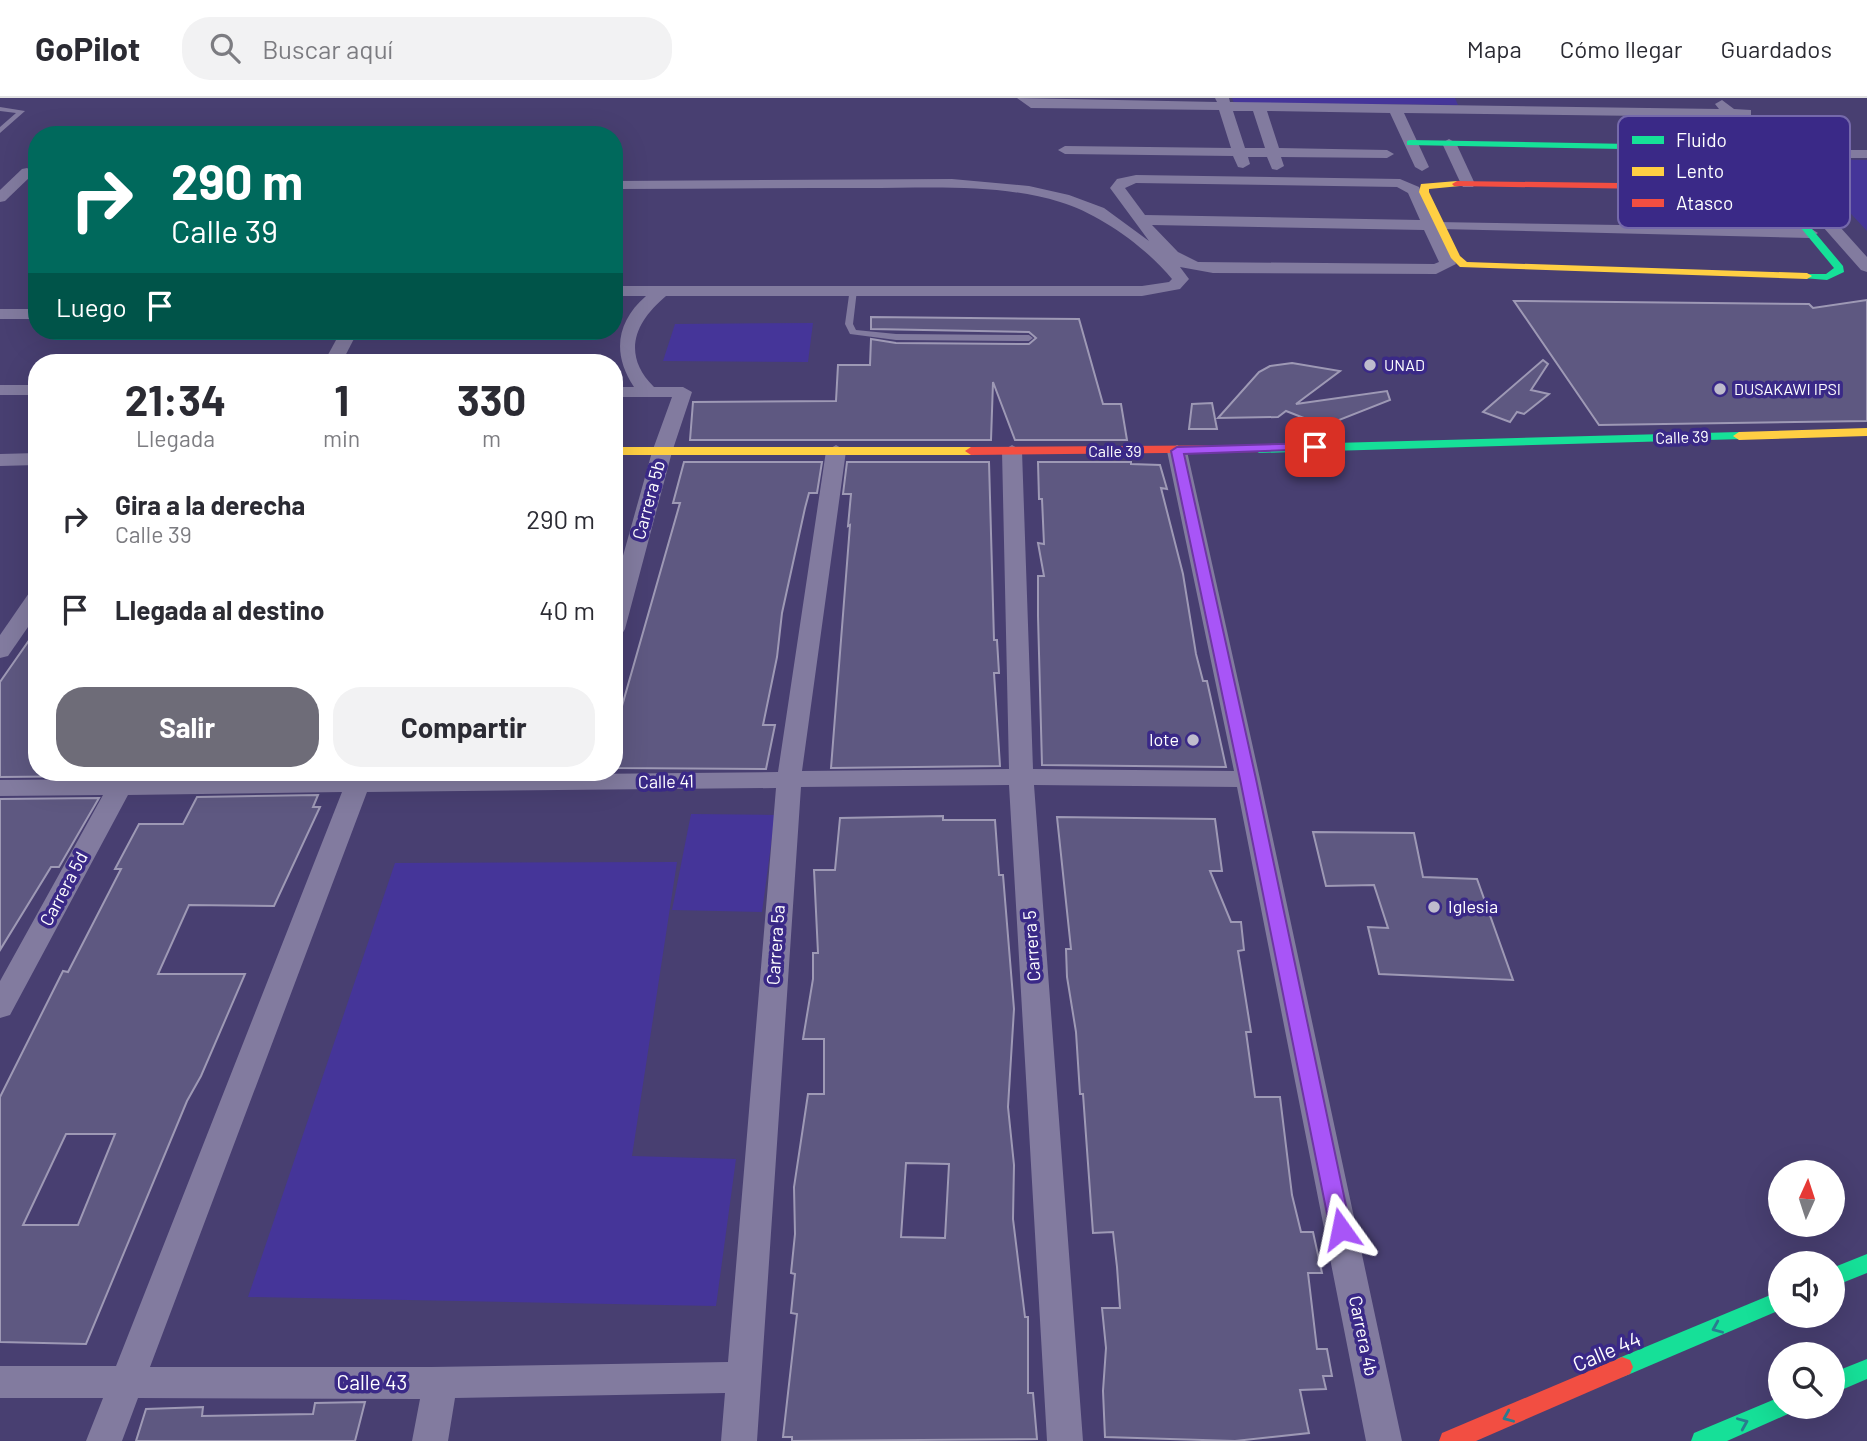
<!DOCTYPE html>
<html lang="es">
<meta charset="utf-8">
<style>
:root{--surface:#fff;--page:#f2f2f3;--text:#2b2b33;--muted:#7c7c81;--line:#e1e1e2;--accent:#6e6c78}
body{margin:0;font-family:Barlow,sans-serif;background:var(--page);color:var(--text);height:100vh;display:flex;flex-direction:column;font-size:26px;white-space:nowrap}
*{box-sizing:border-box;margin:0}
p{font-size:23px;color:var(--muted)}
.icon{flex:none;width:38px;height:38px;fill:none;stroke:currentColor;stroke-width:2;stroke-linecap:round;stroke-linejoin:round}
.map{position:relative;flex:1;overflow:hidden}
.sheet{position:absolute;left:28px;top:256px;width:595px;height:427px;display:flex;flex-direction:column;background:var(--surface);border-radius:28px;box-shadow:0 7px 28px #0002}
.sheet>*{flex:none}
.banner{position:absolute;left:28px;top:28px;width:595px;height:214px;border-radius:28px;box-shadow:0 7px 28px #0002;background:#00695c;color:#fff;overflow:hidden}
.needle{width:46px;rotate:3deg}
.controls{position:absolute;left:1768px;top:1062px;display:grid;gap:14px}
.controls a{display:grid;place-items:center;width:77px;height:77px;border-radius:50%;background:var(--surface);box-shadow:0 7px 28px #0002;font-size:35px}
.pin{position:absolute;display:grid;place-items:center;width:60px;height:60px;color:#fff;margin:-30px;border-radius:14px;box-shadow:0 4px 10px #0006}
.me{position:absolute;width:77px;margin:-38px;rotate:348deg;stroke-linejoin:round;filter:drop-shadow(0 0 5px #0008)}
.turn{display:flex;align-items:center;gap:24px;height:147px;padding:0 28px;font-size:32px}
.turn .icon{width:91px;height:91px;stroke-width:2.5}
.turn b{display:block;font-size:49px;line-height:60px}
.then{display:flex;align-items:center;height:66px;padding:0 28px;background:#0003;gap:14px;font-size:26px}
.eta{display:flex;justify-content:space-evenly;align-items:center;height:119px;text-align:center}
.eta b{font-size:42px;font-weight:700;line-height:49px}
.button{display:flex;gap:14px;margin-top:auto;padding:14px 28px}
.button a{flex:1;height:80px;border-radius:28px;background:var(--accent);color:#fff;font-size:28px;font-weight:700;line-height:80px;text-align:center}
.button a+a{background:var(--page);color:var(--text)}
ul{padding:0;list-style:none}
li{display:flex;align-items:center;gap:21px;height:91px;padding:0 28px}
li div{flex:1}
li b{display:block;font-size:26px}
li em{font-style:normal}
header{display:flex;align-items:center;gap:42px;box-sizing:border-box;height:98px;padding:0 35px;background:var(--surface);border-bottom:2px solid var(--line)}
header strong{font-size:33px}
nav{display:flex;gap:38px;margin-inline-start:auto;font-size:24px}
.search{width:490px;height:63px;background:var(--page);display:flex;align-items:center;gap:18px;box-sizing:border-box;padding:0 24px;border-radius:28px;color:var(--muted);font-size:26px}
.map>svg:first-child{display:block}
.green{fill:#453599}
.building{fill:#5e5881;stroke:#9e99b5;stroke-width:2;fill-rule:evenodd}
.lines{fill:none;stroke-linecap:round;stroke-linejoin:round}
.lane{fill:#827b9f;fill-rule:evenodd}
.street{fill:#827b9f;fill-rule:evenodd}
.fast{fill:#16e098;fill-rule:evenodd}
.slow{fill:#ffcf43;fill-rule:evenodd}
.jam{fill:#f24e42;fill-rule:evenodd}
.oneway{stroke:#2a7b8f}
.route{fill:#a855f7;stroke:#6d37a1;stroke-width:2}
.poi-dot{fill:#bfbccd;stroke:#3a2987;stroke-width:2.5}
.labels{text-anchor:middle;stroke-width:7;stroke-linejoin:round;paint-order:stroke}
.far-poi-label{font-size:16px;fill:#fff;stroke:#3a2987;text-anchor:start}
.far-street-label{font-size:16px;fill:#fff;stroke:#3a2987}
.street-label{font-size:18px;fill:#fff;stroke:#3a2987}
.poi-label{font-size:18px;fill:#fff;stroke:#3a2987;text-anchor:end}
.near-street-label{font-size:21px;fill:#fff;stroke:#3a2987}
.key{fill:#3a2987;stroke:#7569ab;stroke-width:2}
.key-label{font-size:19px;fill:#fff}
</style>
<header>
<strong>GoPilot</strong>
<div class="search"><svg class="icon" aria-label="search" viewBox="0 0 24 24"><circle cx="10" cy="10" r="6"/><path d="M15 15l6 6"/></svg>Buscar aquí</div>
<nav><a>Mapa</a><a>Cómo llegar</a><a>Guardados</a></nav>
</header>
<div class="map">
<svg width="1867" height="1343" viewBox="0 0 1867 1343">
<rect width="100%" height="100%" fill="#483f71"/>
<g class="green">
<polygon points="1232,0 1455,0 1458,7 1234,5"/>
<polygon points="1800,61 1867,62 1867,133"/>
<polygon points="813,225 808,264 663,263 675,226"/>
<polygon points="691,716 775,717 762,814 672,812"/>
<polygon points="677,764 632,1058 736,1061 716,1208 248,1199 395,765"/>
</g>
<g class="building">
<polygon points="1867,202 1867,323 1599,327 1514,203 1809,206 1813,210"/>
<polygon points="871,219 1079,221 1103,306 1121,306 1127,342 1015,342 993,284 991,342 690,342 693,304 836,303 838,267 870,267 871,241 896,245 1029,246 1036,240 1029,234 871,231"/>
<polygon points="1543,262 1548,266 1531,292 1549,296 1524,316 1517,314 1510,324 1483,314"/>
<polygon points="1292,265 1340,273 1296,306 1387,293 1390,302 1324,328 1286,313 1278,319 1218,320 1259,274 1270,268"/>
<polygon points="1212,305 1217,331 1189,331 1192,306"/>
<polygon points="684,364 822,364 817,395 809,395 805,410 782,515 777,559 763,627 775,627 766,671 614,670 614,636 680,405 673,405"/>
<polygon points="847,364 989,364 994,542 997,542 999,575 994,575 1000,668 831,670 850,427 848,428 851,396 843,396"/>
<polygon points="1038,364 1131,364 1131,366 1160,367 1167,391 1161,390 1183,476 1196,556 1203,583 1207,583 1226,669 1042,667 1038,518 1038,478 1044,478 1038,445 1044,446 1042,401 1039,401"/>
<polygon points="37,531 37,674 113,674 110,678 0,679 0,584"/>
<polygon points="210,674 329,674 208,677"/>
<path d="M318,697L313,709H320L274,808L189,807L158,876H245L201,978L187,1003L86,1246L0,1244V999L63,873L68,874L121,771H115L139,726H183L197,699ZM66,1036H115L78,1127H23Z"/>
<polygon points="99,700 59,769 51,769 0,852 0,701"/>
<path d="M943,718V722H995L999,777H1003L1014,911L1008,1009L1014,1067L1013,1121L1025,1219H1028V1295H1033L1037,1341L792,1343V1339H783L797,1216L791,1215L795,1176L791,1175L795,1136L794,1089L808,996H824V941H803L813,881V855H818L814,772H835L840,720ZM906,1065L949,1066L945,1140L901,1139Z"/>
<polygon points="1057,719 1215,721 1222,773 1210,773 1231,824 1241,824 1244,852 1238,853 1251,934 1246,934 1255,999 1280,999 1292,1097 1301,1134 1313,1134 1322,1175 1308,1175 1317,1251 1327,1251 1332,1278 1323,1278 1326,1291 1300,1292 1309,1335 1235,1343 1105,1339 1103,1293 1106,1250 1102,1210 1120,1210 1117,1169 1113,1134 1093,1135 1083,996 1080,996 1076,934 1067,879 1066,851 1071,851"/>
<polygon points="1313,734 1414,735 1423,779 1477,781 1513,882 1379,876 1368,829 1388,830 1374,787 1326,788"/>
<polygon points="365,1304 355,1343 136,1343 146,1311 203,1309 202,1318 313,1316 315,1305"/>
</g>
<g class="lines">
<g class="lane">
<polygon points="0,9 25,13 0,35 0,29 16,15 0,13"/>
<polygon points="850,190 857,192 853,226 856,232 896,236 1029,237 1033,240 1029,243 896,242 850,236 845,226"/>
</g>
<g class="street">
<path d="M1017,0L1217,4L1215,0H1229L1230,4L1719,11L1715,6L1722,2L1734,11L1751,12V18L1741,19L1770,52H1867V60H1778L1867,159V174L1861,172L1726,19L1404,15L1429,69L1422,73L1415,69L1390,15L1267,13L1279,50L1387,52L1394,56L1387,60L1281,59L1284,68L1277,72L1272,71L1267,59H1248L1250,66L1243,70L1238,69L1233,58L1065,56L1058,52L1065,48L1231,50L1219,12L1031,10ZM1233,13H1253L1265,50H1245Z"/>
<polygon points="1449,41 1456,45 1475,86 1473,89 1463,89 1461,86 1442,45"/>
<polygon points="27,70 34,74 32,77 5,103 0,104 0,92 22,71"/>
<path d="M1136,77L1400,81L1419,89L1436,124L1810,130L1818,135L1810,140L1440,131L1456,166L1436,176L1213,175L1180,169L1189,181L1180,191L1142,198H666C635,224 621,256 654,289H683L692,294L672,354L625,531L622,536L614,538V490L652,354L672,299H614V289H634C612,256 616,224 646,198H614V188H1142L1169,184L1172,181C1146,149 1098,115 1060,104C998,85 928,90 864,90C781,90 698,91 614,91V83L952,81L1029,88L1069,97L1104,110L1149,143L1110,90L1117,81ZM1136,85L1397,89L1408,95L1420,122L1145,117L1125,90ZM1152,127L1424,132L1439,164L1434,166L1198,164L1178,154Z"/>
<rect x="0" y="211" width="37" height="10"/>
<polygon points="341,233 358,233 342,264 324,264"/>
<rect x="0" y="287" width="37" height="10"/>
<path d="M836,347L846,353L802,673L1009,671L1002,353L1012,347L1022,353L1033,671L1234,673L1167,353L1177,347L1187,353L1260,681L1402,1343H1366L1237,689L1034,687L1083,1343H1047L1009,687L801,689L757,1343H721L725,1295L455,1300L448,1343H412L420,1301L138,1300L122,1343H86L103,1300H0V1268H116L342,694L128,697L10,917L0,920V883L103,697L0,698V682L112,681L116,674H136V680L348,678L351,674H373V678L778,674L826,353ZM776,690L728,1264L431,1269H150L367,694Z"/>
<polygon points="37,355 37,367 0,368 0,356"/>
<polygon points="37,494 37,516 8,558 0,560 0,537 29,495"/>
</g>
<g class="fast">
<polygon points="1410,42 1738,48 1745,51 1843,168 1844,174 1827,182 1803,180 1803,176 1826,176 1834,170 1739,55 1734,53 1407,47 1407,43"/>
<polygon points="1739,334 1743,335 1743,341 1259,355 1253,351 1259,347"/>
<polygon points="1867,1156 1867,1175 1832,1189 1832,1170"/>
<polygon points="1780,1193 1780,1212 1630,1276 1622,1279 1614,1276 1611,1269 1614,1262"/>
<polygon points="1867,1261 1867,1281 1832,1296 1832,1275"/>
<polygon points="1780,1299 1780,1309 1791,1309 1788,1316 1727,1343 1691,1343 1694,1335"/>
</g>
<g class="slow">
<polygon points="1457,83 1462,86 1460,88 1429,91 1429,94 1460,158 1467,164 1807,175 1812,178 1807,181 1460,169 1451,160 1419,94 1421,86"/>
<polygon points="1867,330 1867,338 1739,342 1733,338 1739,334"/>
<polygon points="614,349 971,349 977,353 971,357 614,357"/>
</g>
<g class="jam">
<polygon points="1457,83 1772,87 1777,90 1772,93 1454,88 1452,86"/>
<polygon points="1259,347 1263,348 1263,354 971,357 965,353 971,349"/>
<polygon points="1622,1259 1630,1262 1633,1269 1630,1276 1476,1343 1439,1343 1442,1335"/>
</g>
</g>
<defs><path id="oneway-chevron" d="M-2-3.5L2.5 0L-2 3.5" fill="none" stroke-width="1.6" stroke-linecap="round" stroke-linejoin="round" transform="scale(1.75)"/></defs>
<g class="oneway">
<use href="#oneway-chevron" transform="translate(1717 1230) rotate(157)"/>
<use href="#oneway-chevron" transform="translate(1508 1319) rotate(157)"/>
<use href="#oneway-chevron" transform="translate(1743 1325) rotate(-23)"/>
</g>
<polygon class="route" points="1315,345 1319,346 1319,351 1184,356 1256,681 1351,1131 1348,1137 1341,1140 1333,1137 1330,1131 1240,681 1171,353 1177,349"/>
<g class="poi-dot">
<circle cx="1370" cy="267" r="7"/>
<circle cx="1720" cy="291" r="7"/>
<circle cx="1193" cy="642" r="7"/>
<circle cx="1434" cy="809" r="7"/>
</g>
<g class="labels">
<g class="far-poi-label">
<text x="1384" y="273">UNAD</text>
<text x="1734" y="297">DUSAKAWI IPSI</text>
</g>
<g class="far-street-label">
<text transform="translate(1682 339) rotate(-2)" y="6">Calle 39</text>
<text x="1115" y="359">Calle 39</text>
</g>
<g class="street-label">
<text transform="translate(649 402) rotate(-75)" y="6">Carrera 5b</text>
<text transform="translate(666 684) rotate(-1)" y="6">Calle 41</text>
<text transform="translate(64 791) rotate(-62)" y="6">Carrera 5d</text>
<text transform="translate(776 847) rotate(-86)" y="6">Carrera 5a</text>
<text transform="translate(1032 848) rotate(-94)" y="6">Carrera 5</text>
<text transform="translate(1363 1238) rotate(78)" y="6">Carrera 4b</text>
</g>
<g class="poi-label">
<text x="1179" y="648">lote</text>
<text x="1448" y="815" text-anchor="start">Iglesia</text>
</g>
<g class="near-street-label">
<text transform="translate(1607 1254) rotate(-23)" y="7">Calle 44</text>
<text x="372" y="1292">Calle 43</text>
</g>
</g>
<rect x="1618" y="18" width="232" height="112" rx="10" class="key"/>
<rect x="1632" y="38" width="32" height="8" fill="#16e098"/>
<rect x="1632" y="69" width="32" height="9" fill="#ffcf43"/>
<rect x="1632" y="101" width="32" height="8" fill="#f24e42"/>
<g class="key-label">
<text x="1676" y="49">Fluido</text>
<text x="1676" y="80">Lento</text>
<text x="1676" y="112">Atasco</text>
</g>
</svg>
<div class="controls">
<a><svg class="needle" viewBox="-14 -14 28 28"><path d="M0-13l5 13h-10z" fill="#e53935"/><path d="M0 13l5-13h-10z" fill="#7c7c81"/></svg></a>
<a><svg class="icon" aria-label="sound" viewBox="0 0 24 24"><path d="M4 9h4l5-4v14l-5-4H4zM17 9q2 3 0 6"/></svg></a>
<a><svg class="icon" aria-label="search" viewBox="0 0 24 24"><circle cx="10" cy="10" r="6"/><path d="M15 15l6 6"/></svg></a>
</div>
<div class="pin" style="left:1315px;top:349px;background:#d93025"><svg class="icon" aria-label="arrive" viewBox="0 0 24 24"><path d="M6 21V4h12l-3 4 3 4H6"/></svg></div>
<svg class="me" style="left:1341px;top:1131px" viewBox="-20 -20 40 40"><path d="M0-17L14 15 0 8-14 15z" fill="#a855f7" stroke="#fff" stroke-width="4"/></svg>
<div class="banner">
<div class="turn"><svg class="icon" aria-label="right" viewBox="0 0 24 24"><path d="M7 20v-9h11M14 6l5 5-5 5"/></svg><div><b>290 m</b>Calle 39</div></div>
<div class="then">Luego<svg class="icon" aria-label="arrive" viewBox="0 0 24 24"><path d="M6 21V4h12l-3 4 3 4H6"/></svg></div>
</div>
<section class="sheet">
<div class="eta">
<div><b>21:34</b><p>Llegada</p></div>
<div><b>1</b><p>min</p></div>
<div><b>330</b><p>m</p></div>
</div>
<ul>
<li><svg class="icon" aria-label="right" viewBox="0 0 24 24"><path d="M7 20v-9h11M14 6l5 5-5 5"/></svg><div><b>Gira a la derecha</b><p>Calle 39</p></div><em>290 m</em></li>
<li><svg class="icon" aria-label="arrive" viewBox="0 0 24 24"><path d="M6 21V4h12l-3 4 3 4H6"/></svg><div><b>Llegada al destino</b></div><em>40 m</em></li>
</ul>
<div class="button"><a>Salir</a><a>Compartir</a></div>
</section>
</div>
